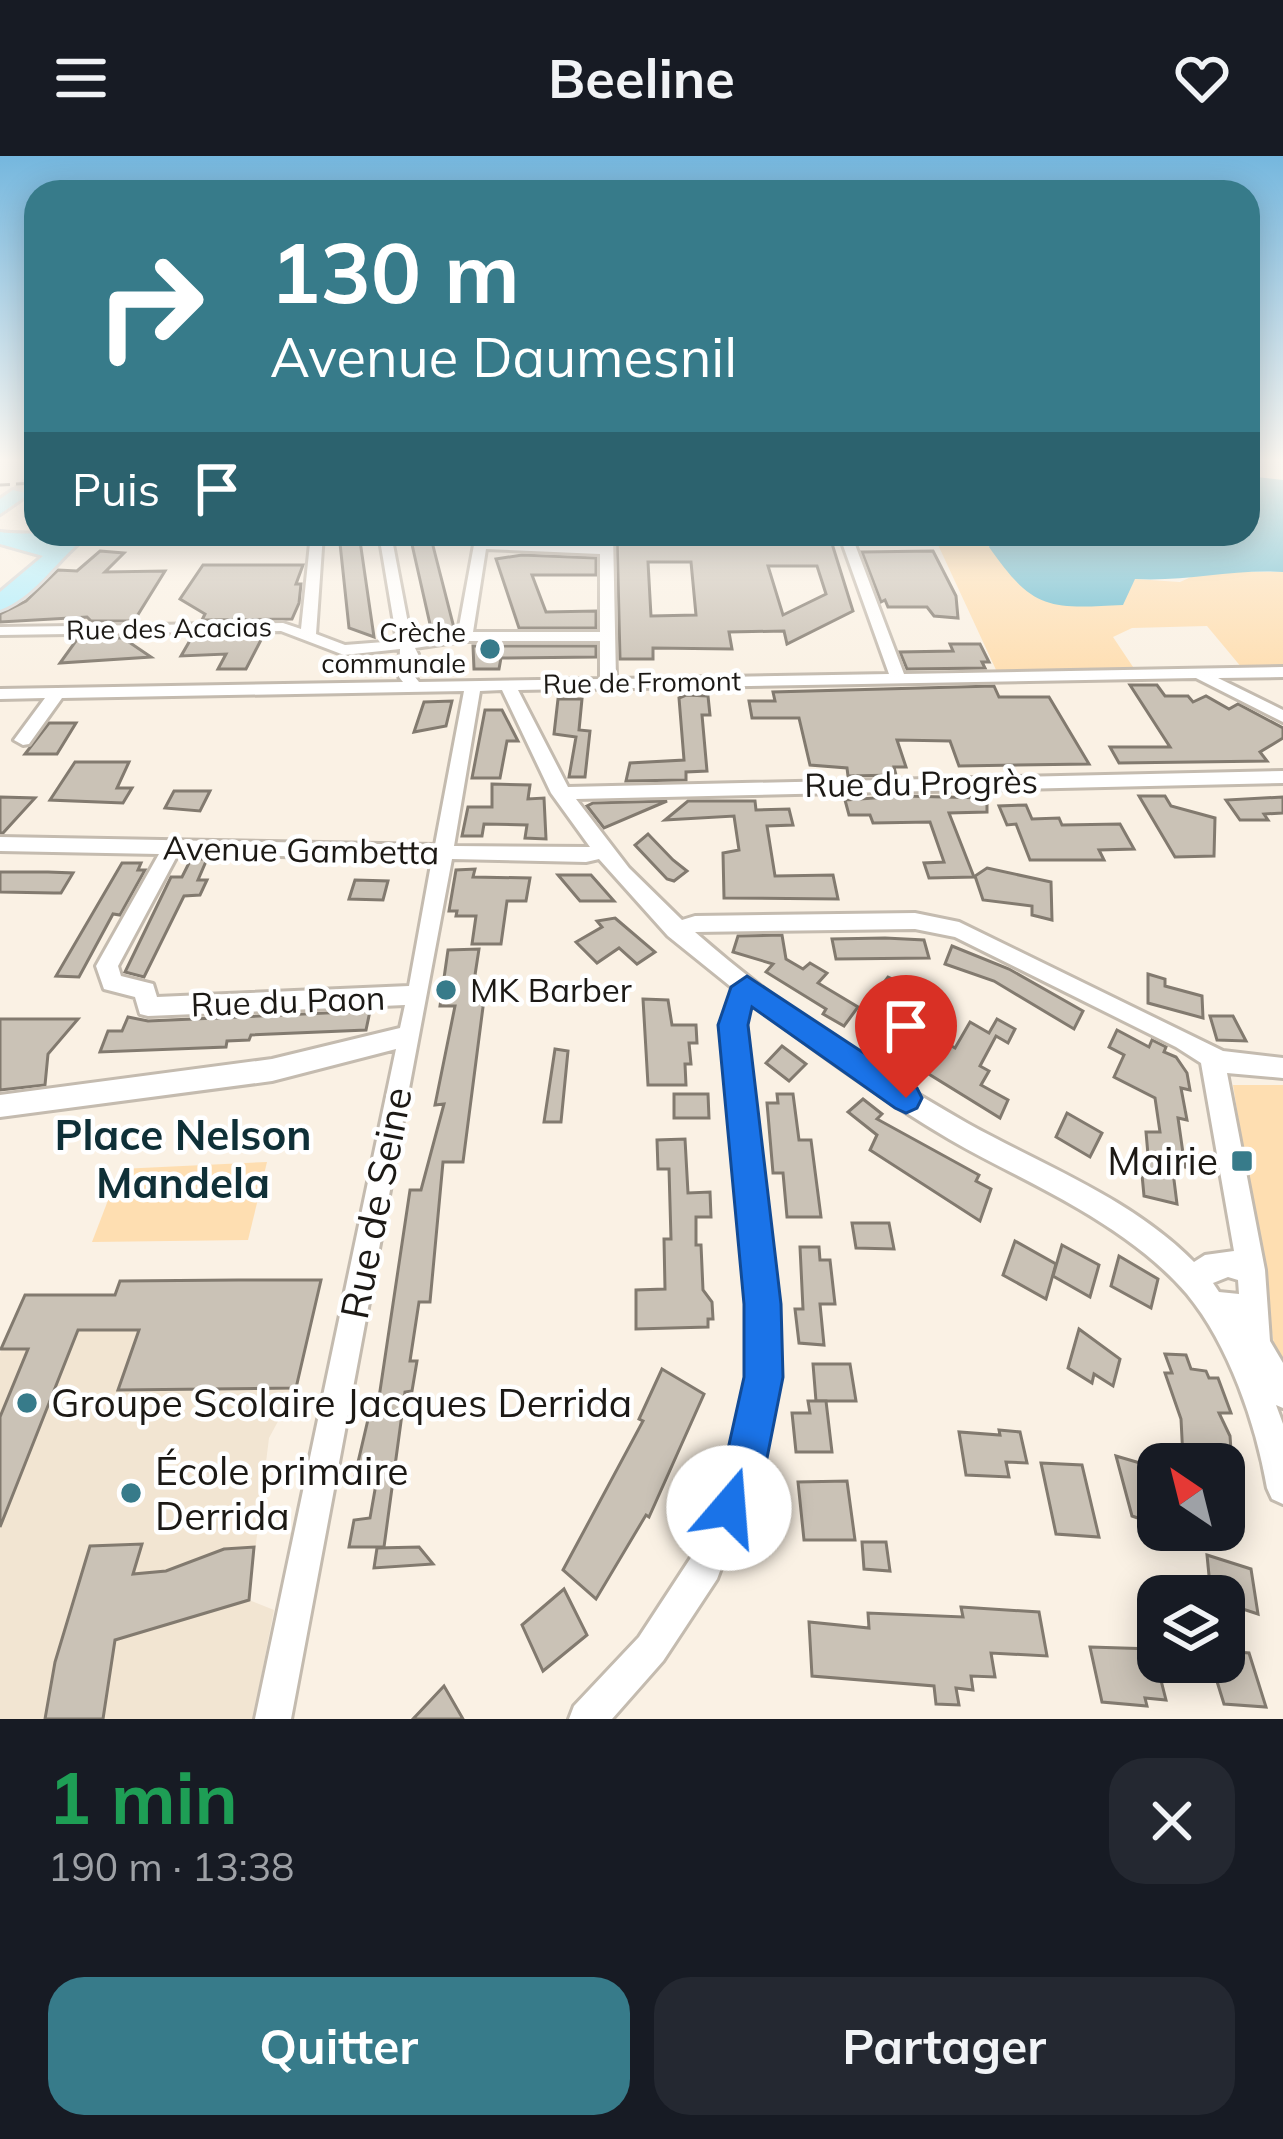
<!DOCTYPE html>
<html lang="fr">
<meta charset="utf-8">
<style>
:root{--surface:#171b24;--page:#242831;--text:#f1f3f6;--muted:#9ea1a6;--accent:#377b8a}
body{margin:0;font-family:Mulish,sans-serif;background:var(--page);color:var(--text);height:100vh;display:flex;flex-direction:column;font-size:45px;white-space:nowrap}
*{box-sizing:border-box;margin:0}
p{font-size:39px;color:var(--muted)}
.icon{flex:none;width:66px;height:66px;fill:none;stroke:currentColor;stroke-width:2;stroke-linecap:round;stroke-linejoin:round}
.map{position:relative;height:1563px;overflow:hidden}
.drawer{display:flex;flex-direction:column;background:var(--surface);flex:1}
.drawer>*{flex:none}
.hud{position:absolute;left:24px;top:24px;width:1236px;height:366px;border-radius:36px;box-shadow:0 6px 30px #0003;background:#377b8a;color:#fff;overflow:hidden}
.needle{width:78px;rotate:325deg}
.buttons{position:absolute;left:1137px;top:1287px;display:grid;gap:24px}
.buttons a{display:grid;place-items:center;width:108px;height:108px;border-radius:24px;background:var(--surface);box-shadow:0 6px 30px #0003;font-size:60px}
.pin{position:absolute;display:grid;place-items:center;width:102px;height:102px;color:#fff;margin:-123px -51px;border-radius:50% 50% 50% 0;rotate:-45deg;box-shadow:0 0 12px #0007}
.pin .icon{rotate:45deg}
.me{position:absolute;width:132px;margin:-66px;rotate:18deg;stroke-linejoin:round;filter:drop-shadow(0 0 9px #0008)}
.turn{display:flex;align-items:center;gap:42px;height:252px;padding:0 48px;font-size:54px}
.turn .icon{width:156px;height:156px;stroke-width:2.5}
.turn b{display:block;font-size:84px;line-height:102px}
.then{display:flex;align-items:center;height:114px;padding:0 48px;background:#0003;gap:24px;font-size:45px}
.round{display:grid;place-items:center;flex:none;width:126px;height:126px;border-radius:36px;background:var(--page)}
.headline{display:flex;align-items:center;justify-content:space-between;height:204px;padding:0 48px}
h1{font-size:72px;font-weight:700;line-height:90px;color:#1e9e55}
.cta{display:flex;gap:24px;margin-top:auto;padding:24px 48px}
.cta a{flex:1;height:138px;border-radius:36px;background:var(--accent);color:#fff;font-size:48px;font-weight:700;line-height:138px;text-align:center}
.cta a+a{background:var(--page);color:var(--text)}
header{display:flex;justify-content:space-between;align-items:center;height:156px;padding:0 48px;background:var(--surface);font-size:54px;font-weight:700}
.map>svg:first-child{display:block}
.built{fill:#f2e5d2}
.green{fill:#fedeb1}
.water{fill:#68bbcf}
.building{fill:#cac2b6;stroke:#827a6f;stroke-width:3;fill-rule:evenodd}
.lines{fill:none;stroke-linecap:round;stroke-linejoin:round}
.primary-tunnel{stroke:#d9d1c5;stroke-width:20;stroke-dasharray:20 10;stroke-linecap:butt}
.minor-casing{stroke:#c4bbaf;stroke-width:6}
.primary-casing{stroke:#d6d6d5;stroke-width:6}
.minor{fill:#fff;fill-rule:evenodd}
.primary{fill:#afeefd;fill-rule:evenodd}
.rail{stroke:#58544d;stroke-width:3;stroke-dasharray:10 6;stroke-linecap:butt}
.route{fill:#1a73e8;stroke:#114b97;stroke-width:3}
.poi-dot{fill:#377b8a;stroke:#fff;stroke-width:4.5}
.labels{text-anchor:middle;stroke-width:9;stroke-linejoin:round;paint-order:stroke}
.far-street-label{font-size:27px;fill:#1c1915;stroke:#fff}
.far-poi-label{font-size:27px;fill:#1c1915;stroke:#fff;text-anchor:end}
.street-label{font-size:33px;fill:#1c1915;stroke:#fff}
.poi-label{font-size:33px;fill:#1c1915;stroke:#fff;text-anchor:start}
.near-poi-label{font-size:39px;fill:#1c1915;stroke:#fff;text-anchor:start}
.near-street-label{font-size:39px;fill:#1c1915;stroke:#fff}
.near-neighbourhood-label{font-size:42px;font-weight:bold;fill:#0f3037;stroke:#fff}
</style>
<header><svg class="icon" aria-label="menu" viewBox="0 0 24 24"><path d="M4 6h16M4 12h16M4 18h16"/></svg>Beeline<svg class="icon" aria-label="heart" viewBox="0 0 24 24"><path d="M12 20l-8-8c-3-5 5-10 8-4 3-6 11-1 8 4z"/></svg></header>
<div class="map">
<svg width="1283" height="1563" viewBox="0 0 1283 1563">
<rect width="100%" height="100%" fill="#faf1e4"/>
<polygon class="built" points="321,1124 296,1232 269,1282 249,1444 274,1454 253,1563 0,1563 0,1197 25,1139 114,1139 120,1125"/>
<g class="green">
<polygon points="933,378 994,378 989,391 1134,423 1180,426 1202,416 1283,416 1283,511 1242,512 1207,470 1132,472 1113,481 1135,514 997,516"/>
<polygon points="1233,929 1283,929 1283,1216 1277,1208"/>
<polygon points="267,1006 248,1084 92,1086 120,1013"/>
</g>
<path class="water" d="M1256,321L1283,324V416C1231,413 1185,426 1135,423L1123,449C1048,453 1033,454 989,391L994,378H1248V325Z"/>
<g class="building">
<polygon points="339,378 359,378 374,481 349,472"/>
<path d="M617,378H829L853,455L787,488L784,475L729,476L732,493L653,492V503H620ZM648,406H691L696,459L651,460ZM768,410H817L826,438L783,459Z"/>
<polygon points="431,382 454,472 449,476 432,477 411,384"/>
<polygon points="100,395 124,397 105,416 165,415 134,465 91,465 87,461 0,466 0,458 26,445 58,414 77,415"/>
<polygon points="933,395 956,440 958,462 934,460 927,451 888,451 885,444 881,446 862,396"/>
<polygon points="522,399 596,402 596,419 532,419 546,456 596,455 596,472 519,472 496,403"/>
<polygon points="203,409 303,409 296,428 301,428 299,447 292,463 202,464 205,458 180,443"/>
<polygon points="263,480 246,513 218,513 226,498 181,500 192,481"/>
<polygon points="78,482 123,482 151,501 60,507"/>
<polygon points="950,488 980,488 989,506 982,506 985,512 907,513 900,496 953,495"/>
<polygon points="473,490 596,490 596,501 501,502 499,513 474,513"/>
<polygon points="1130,529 1157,529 1165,540 1188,540 1193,546 1206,540 1229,553 1238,548 1283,572 1283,582 1260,596 1267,605 1119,607 1110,591 1170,591"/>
<polygon points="994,530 999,541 1049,541 1089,608 959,610 950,585 897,584 906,611 894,611 896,619 848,620 847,612 810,609 799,562 752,562 749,545 775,545 773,536"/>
<polygon points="686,539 708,540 710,559 702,559 707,615 686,616 686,624 626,625 630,607 684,604 679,542"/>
<polygon points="558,543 582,543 579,574 590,575 585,621 569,621 576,581 554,578"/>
<polygon points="452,545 446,570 414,576 424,546"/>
<polygon points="485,554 502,554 518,585 507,585 500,622 472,622"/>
<polygon points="49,567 76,567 57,598 25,598"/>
<polygon points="75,606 129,606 117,632 132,632 123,647 50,644"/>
<polygon points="492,628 530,629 528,643 544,642 546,683 525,682 527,669 484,668 482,680 462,680 468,651 492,651"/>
<polygon points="174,635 210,635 200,655 165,652"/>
<polygon points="903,640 987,642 987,656 949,657 974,721 929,722 924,707 944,706 930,666 873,667 870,659 849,659 845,644"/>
<polygon points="1139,640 1165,640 1171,650 1215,662 1214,700 1175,701"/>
<polygon points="0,641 35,642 3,677 0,677"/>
<polygon points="1283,641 1283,657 1264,658 1268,664 1240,664 1226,644"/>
<polygon points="667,645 604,672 587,650 593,647"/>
<polygon points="688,645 755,645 756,654 789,653 793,669 767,670 775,720 833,719 838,743 724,742 723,697 739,694 734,660 665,664"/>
<polygon points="1026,649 1032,663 1059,662 1062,669 1120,668 1134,693 1099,694 1104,704 1030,704 1016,668 1007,669 999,650"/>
<polygon points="648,678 673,704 687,715 674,725 667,723 635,689"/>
<polygon points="191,703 207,703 198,724 207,724 200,739 184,740 144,821 125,816 171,721 182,721"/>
<polygon points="122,707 141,707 138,714 145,714 120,759 113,758 79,821 56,820"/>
<polygon points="987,712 1051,726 1052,764 1032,759 1032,750 983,744 975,720"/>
<polygon points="475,713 473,721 530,722 526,745 507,745 501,788 472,788 476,760 456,760 457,755 449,755 456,714"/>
<polygon points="0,716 48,716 73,717 61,737 54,737 0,736"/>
<polygon points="558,719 591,719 614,745 580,745"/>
<polygon points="355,724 388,725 383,744 349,743"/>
<polygon points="615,762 655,796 637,808 619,792 597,807 576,786 602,771 597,765"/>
<polygon points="782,779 786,803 803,813 810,807 827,817 818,827 858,851 844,870 823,858 826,853 766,816 773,808 733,796 738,780"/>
<polygon points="885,782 924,784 929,802 836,803 832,783"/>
<polygon points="952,790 1009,813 1083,855 1074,873 994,825 945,808"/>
<polygon points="479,793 473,832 484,833 483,851 463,1006 443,1006 430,1146 419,1146 410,1205 417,1205 412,1235 405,1236 384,1391 349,1391 354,1364 370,1362 376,1328 371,1328 373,1319 355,1319 370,1255 377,1255 410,1034 421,1034 444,948 435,949 455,850 440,850 448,794"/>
<polygon points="1148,818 1165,823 1165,830 1202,840 1203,862 1148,847"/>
<polygon points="888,821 917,834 899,857 872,842"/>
<polygon points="643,843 668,844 672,869 696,869 697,887 689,887 691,908 685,908 686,929 648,929"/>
<polygon points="370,855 366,874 251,879 249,884 227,885 226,891 100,896 108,875 122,875 128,861 148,865"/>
<polygon points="898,858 955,892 970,866 989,877 997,863 1015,873 1008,887 996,880 980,910 989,915 981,929 1008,944 1000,962 877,886"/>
<polygon points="1210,860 1233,860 1246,885 1217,884"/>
<polygon points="0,863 78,863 48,898 45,929 0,934"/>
<polygon points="1117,874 1149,891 1152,884 1166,891 1164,896 1176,901 1187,917 1190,934 1181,932 1187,964 1178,962 1185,1011 1172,1008 1177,1048 1144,1040 1141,1008 1149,1010 1146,976 1160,976 1155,942 1114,921 1124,899 1109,891"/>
<polygon points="782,890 806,908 789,925 766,907"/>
<polygon points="555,893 568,895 561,966 544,966"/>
<polygon points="674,938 708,938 709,962 674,962"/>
<polygon points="777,938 793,938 799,984 811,984 821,1061 787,1061 783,1017 773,1017 767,947 778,947"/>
<polygon points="863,943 882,958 877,963 979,1019 976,1025 991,1033 980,1065 870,994 877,979 848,956"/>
<polygon points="1067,957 1102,977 1090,1001 1056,981"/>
<polygon points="685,983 688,1037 710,1036 711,1061 696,1061 696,1089 701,1089 703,1134 712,1146 713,1163 708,1163 708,1171 636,1173 636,1134 665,1133 664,1083 671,1083 669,1013 658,1013 657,984"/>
<polygon points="852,1067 889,1067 894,1093 856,1092"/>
<polygon points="1015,1085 1056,1108 1046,1143 1003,1119"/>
<polygon points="1062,1089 1099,1109 1090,1141 1053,1120"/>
<polygon points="800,1091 819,1091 820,1104 830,1104 835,1148 820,1148 824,1189 799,1187 795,1153 803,1153"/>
<polygon points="1119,1100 1158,1123 1151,1152 1111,1130"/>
<polygon points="238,1124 321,1124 296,1232 118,1234 139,1174 78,1174 0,1371 0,1261 28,1193 1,1193 25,1139 115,1139 120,1125"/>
<polygon points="1079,1173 1120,1203 1113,1230 1094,1218 1092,1227 1068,1212"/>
<polygon points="1165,1198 1186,1199 1191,1213 1206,1215 1209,1222 1218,1222 1231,1257 1219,1257 1230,1280 1232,1308 1200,1308 1183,1302 1181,1263 1165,1217 1172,1217"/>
<polygon points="813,1208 850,1208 856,1245 816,1245"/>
<polygon points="662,1213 704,1238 649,1361 646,1359 596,1443 563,1414 643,1265 639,1263"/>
<polygon points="808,1245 826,1245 832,1296 796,1296 792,1257 810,1257"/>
<polygon points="999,1274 1020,1276 1027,1307 1006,1306 1009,1321 966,1319 959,1276 1000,1279"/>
<polygon points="1116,1300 1140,1307 1155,1368 1132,1360"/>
<polygon points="1041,1307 1082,1309 1099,1381 1056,1378"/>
<polygon points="847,1325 855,1384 804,1384 798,1326"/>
<polygon points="862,1386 886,1386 890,1415 864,1413"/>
<polygon points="142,1388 133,1418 166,1415 224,1393 254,1391 249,1444 115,1484 103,1563 45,1563 55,1506 90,1390"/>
<polygon points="419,1391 433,1408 374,1412 377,1392"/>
<polygon points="1207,1399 1251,1413 1258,1458 1224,1447 1224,1440 1211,1440"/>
<polygon points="564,1433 587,1479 543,1515 522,1469"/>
<polygon points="961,1451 1039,1456 1047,1500 991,1497 995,1521 971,1520 973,1534 956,1532 959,1549 936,1548 934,1530 812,1520 809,1466 869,1472 868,1457 963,1461"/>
<polygon points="1090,1491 1153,1493 1166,1544 1145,1542 1147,1550 1102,1546"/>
<polygon points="1224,1495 1249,1497 1266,1551 1224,1548 1211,1506 1224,1506"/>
<polygon points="444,1530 463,1563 413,1563"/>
</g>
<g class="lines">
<polyline class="primary-tunnel" points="20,338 36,326"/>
<defs>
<path id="minor" d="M311,378H323L316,478L345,489L397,485L379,378H391L411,483L450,480L458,476L476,378H488L487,385L601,390V378H613L616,523L889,518L839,378H851L904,518L1283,511V521L1218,522L1283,554V566L1196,522L518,534L568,631L1283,615V627L576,643L629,712L682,764L695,760L915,757L959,766L1223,895L1283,902V922L1227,917L1265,1114L1270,1185L1283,1207V1252L1276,1249L1283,1268V1348L1272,1343L1267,1332C1256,1268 1229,1189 1187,1138C1157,1103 1118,1076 1079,1053C1037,1028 992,1008 949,983C881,943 815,895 752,847L744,869L776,1149L779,1221L762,1302L717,1423L663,1505L612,1563H569L574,1550L639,1481L692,1400L730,1302L749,1221L748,1149L722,869L735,834L668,780L599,703L586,706L452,703L291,1563H255L396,893L272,925L0,961V939L272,903L400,872L405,849L148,860L140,858L135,841L104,833L96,810L159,698L0,695V681L435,689L464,535L62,542L29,588L23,589L14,584L45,542L0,543V533L403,526L399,521L400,493L344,499L281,475L0,479V471L283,467L301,473ZM486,393L600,398V476H473ZM462,485H600V523L419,526L415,521L418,498L415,492ZM502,534L551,637L590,691L454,690L480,535ZM178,698L432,703L409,830L157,841L153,828L121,820L118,810ZM915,773L955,781L1176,891L1201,907L1234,1095L1205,1099L1194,1106C1131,1042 1044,1010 967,967C872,913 777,848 695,776ZM1228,1121L1238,1124L1239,1138L1219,1136L1213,1127Z"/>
<g id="primary">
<polygon points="13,334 29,338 0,358 0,343"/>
<path d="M0,376C24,380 63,373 80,386C55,407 33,442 0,454V436L43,400L0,388Z"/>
</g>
</defs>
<use href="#minor" class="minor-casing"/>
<use href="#primary" class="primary-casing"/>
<use href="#minor" class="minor"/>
<use href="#primary" class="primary"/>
<polyline class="rail" points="0,329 36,327"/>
</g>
<linearGradient id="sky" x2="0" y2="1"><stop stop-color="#75b7de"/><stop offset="0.58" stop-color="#fdf9f3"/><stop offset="1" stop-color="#fdf9f3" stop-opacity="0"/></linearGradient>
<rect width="1283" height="524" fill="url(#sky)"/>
<polygon class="route" points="747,820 917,932 922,942 917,952 906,957 895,952 752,851 748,869 781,1148 783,1221 767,1302 744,1366 729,1373 714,1366 708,1352 726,1302 744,1221 744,1148 718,869 731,831"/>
<g class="poi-dot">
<circle cx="490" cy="493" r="12"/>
<circle cx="446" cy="834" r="12"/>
<rect x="1230" y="993" width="24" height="24" rx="6"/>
<circle cx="27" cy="1247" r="12"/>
<circle cx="131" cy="1337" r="12"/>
</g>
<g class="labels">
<g class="far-street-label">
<text transform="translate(169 473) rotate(-1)" y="9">Rue des Acacias</text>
<text transform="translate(642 527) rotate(-1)" y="9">Rue de Fromont</text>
</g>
<g class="far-poi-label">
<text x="466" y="486">Crèche<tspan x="466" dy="31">communale</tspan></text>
</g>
<g class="street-label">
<text transform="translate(921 627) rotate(-1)" y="12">Rue du Progrès</text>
<text transform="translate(301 694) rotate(1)" y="12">Avenue Gambetta</text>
<text transform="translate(288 845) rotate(-2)" y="12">Rue du Paon</text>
</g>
<g class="poi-label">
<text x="470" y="846">MK Barber</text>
</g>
<g class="near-poi-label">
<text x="1218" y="1019" text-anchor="end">Mairie</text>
<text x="51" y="1261">Groupe Scolaire Jacques Derrida</text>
<text x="155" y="1329">École primaire<tspan x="155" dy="45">Derrida</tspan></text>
</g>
<g class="near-street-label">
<text transform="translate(376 1047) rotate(-79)" y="14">Rue de Seine</text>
</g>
<g class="near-neighbourhood-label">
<text x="183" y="994">Place Nelson<tspan x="183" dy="48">Mandela</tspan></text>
</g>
</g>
</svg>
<div class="buttons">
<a><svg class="needle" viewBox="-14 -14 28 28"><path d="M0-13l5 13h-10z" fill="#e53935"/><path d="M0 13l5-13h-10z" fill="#9ea1a6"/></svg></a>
<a><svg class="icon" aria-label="layers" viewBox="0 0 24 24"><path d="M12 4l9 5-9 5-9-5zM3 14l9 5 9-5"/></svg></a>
</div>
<div class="pin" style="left:906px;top:942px;background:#d93025"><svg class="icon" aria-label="arrive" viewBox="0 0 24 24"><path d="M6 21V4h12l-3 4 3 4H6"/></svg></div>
<svg class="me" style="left:729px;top:1352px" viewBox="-20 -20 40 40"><circle r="19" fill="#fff"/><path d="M0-13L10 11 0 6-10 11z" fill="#1a73e8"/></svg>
<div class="hud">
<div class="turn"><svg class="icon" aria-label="right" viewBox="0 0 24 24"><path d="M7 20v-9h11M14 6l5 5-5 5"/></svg><div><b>130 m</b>Avenue Daumesnil</div></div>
<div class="then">Puis<svg class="icon" aria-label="arrive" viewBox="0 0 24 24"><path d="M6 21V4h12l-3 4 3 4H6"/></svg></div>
</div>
</div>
<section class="drawer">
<div class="headline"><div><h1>1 min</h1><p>190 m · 13:38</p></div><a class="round"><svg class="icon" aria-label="close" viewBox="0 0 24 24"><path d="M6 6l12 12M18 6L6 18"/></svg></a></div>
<div class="cta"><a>Quitter</a><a>Partager</a></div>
</section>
